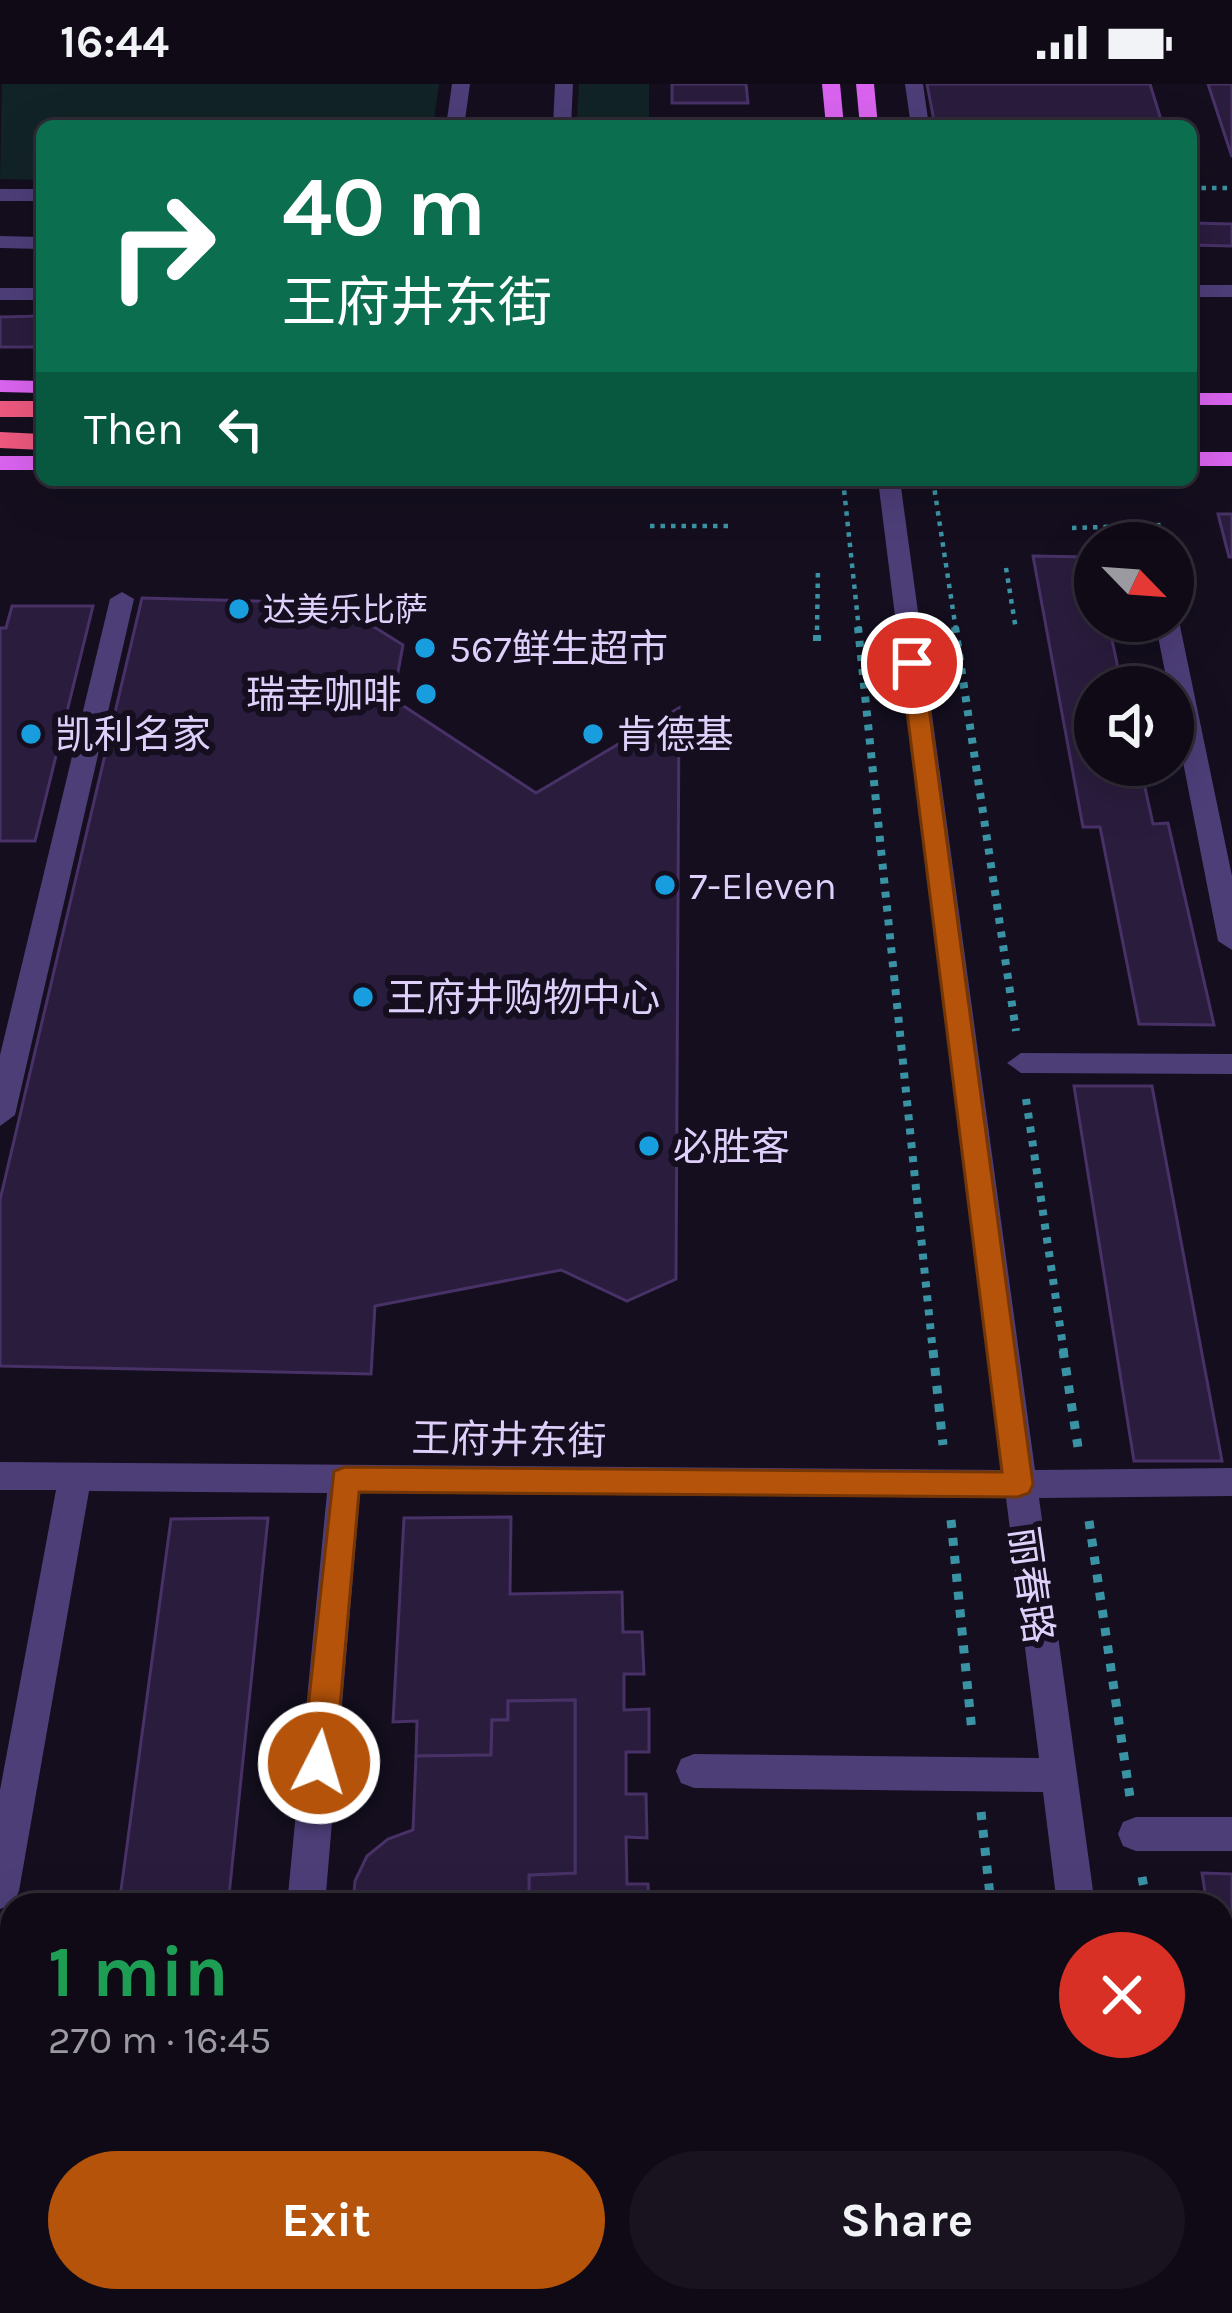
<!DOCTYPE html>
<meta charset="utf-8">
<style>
:root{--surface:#0f0a16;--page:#18131f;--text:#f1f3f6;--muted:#9b9aa1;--line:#2f2b35;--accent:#b45309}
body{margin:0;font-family:Karla,"Noto Sans SC",sans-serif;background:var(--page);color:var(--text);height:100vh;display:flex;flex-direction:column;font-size:45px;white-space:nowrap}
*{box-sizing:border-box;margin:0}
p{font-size:39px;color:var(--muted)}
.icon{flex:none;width:66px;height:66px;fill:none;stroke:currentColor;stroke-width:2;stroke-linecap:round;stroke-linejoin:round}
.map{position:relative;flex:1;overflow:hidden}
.side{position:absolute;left:0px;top:1809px;width:1233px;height:420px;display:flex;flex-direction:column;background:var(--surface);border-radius:36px 36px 0 0;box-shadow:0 12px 48px #0002,0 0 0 3px var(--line)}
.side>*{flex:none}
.guide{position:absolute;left:36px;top:36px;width:1161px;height:366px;border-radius:18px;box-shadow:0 12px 48px #0002,0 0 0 3px var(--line);background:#0b6e4f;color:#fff;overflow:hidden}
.needle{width:78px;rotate:115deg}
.controls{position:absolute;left:1074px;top:438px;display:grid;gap:24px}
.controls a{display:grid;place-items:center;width:120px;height:120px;border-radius:50%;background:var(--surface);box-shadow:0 12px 48px #0002,0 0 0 3px var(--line);font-size:60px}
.pin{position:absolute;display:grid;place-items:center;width:102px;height:102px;color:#fff;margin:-51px;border:6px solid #fff;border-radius:50%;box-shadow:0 3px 12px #0007}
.me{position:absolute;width:132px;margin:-66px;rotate:5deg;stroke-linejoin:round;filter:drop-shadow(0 0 9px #0008)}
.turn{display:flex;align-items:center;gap:42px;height:252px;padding:0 48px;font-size:54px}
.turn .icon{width:156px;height:156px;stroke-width:2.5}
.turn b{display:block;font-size:84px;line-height:102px}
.then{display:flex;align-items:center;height:114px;padding:0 48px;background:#0003;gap:24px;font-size:45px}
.round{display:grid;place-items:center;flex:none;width:126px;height:126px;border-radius:63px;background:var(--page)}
.overview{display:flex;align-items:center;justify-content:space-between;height:204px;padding:0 48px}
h1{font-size:72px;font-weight:700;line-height:90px;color:#1e9e55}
.action{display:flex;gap:24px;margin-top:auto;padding:24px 48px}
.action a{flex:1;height:138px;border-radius:72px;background:var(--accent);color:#fff;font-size:48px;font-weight:700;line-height:138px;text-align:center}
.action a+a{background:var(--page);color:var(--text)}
.status{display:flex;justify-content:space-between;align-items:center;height:84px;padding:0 60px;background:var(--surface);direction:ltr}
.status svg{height:33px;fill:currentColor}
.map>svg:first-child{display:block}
.green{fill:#122327}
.building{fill:#2a1c3d;stroke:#473166;stroke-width:3}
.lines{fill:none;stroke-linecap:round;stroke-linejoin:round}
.path-far2{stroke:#3a93a4;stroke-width:4.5;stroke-dasharray:4.5 6;stroke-linecap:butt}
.path-far1{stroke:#3a93a4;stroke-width:8;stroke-dasharray:6 8;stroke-linecap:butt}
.path{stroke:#3a93a4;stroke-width:9;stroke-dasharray:8 10;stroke-linecap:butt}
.minor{fill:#4d3e78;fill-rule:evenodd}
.major{fill:#d963ee;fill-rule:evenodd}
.highway{fill:#ed587e;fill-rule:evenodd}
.route{fill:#b45309;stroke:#753606;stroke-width:3}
.poi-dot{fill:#189ede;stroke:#140e1e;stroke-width:4.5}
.labels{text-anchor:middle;stroke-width:12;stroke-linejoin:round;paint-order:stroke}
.far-poi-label{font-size:33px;fill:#ded0fa;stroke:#140e1e;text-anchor:start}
.poi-label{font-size:39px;fill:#ded0fa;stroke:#140e1e;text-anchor:start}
.street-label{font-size:39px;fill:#ded0fa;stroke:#140e1e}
</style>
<div class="status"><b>16:44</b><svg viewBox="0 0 49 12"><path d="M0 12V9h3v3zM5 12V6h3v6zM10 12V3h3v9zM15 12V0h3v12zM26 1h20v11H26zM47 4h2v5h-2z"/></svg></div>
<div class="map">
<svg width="1232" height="2229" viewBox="0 0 1232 2229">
<rect width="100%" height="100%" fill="#140e1e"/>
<g class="green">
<polygon points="2,0 439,0 433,42 42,42 42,96 0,95"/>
<polygon points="579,0 649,0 649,34 577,34"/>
</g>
<g class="building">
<polygon points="672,0 746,0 748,19 672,19"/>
<polygon points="927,0 1150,0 1163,42 935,42"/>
<polygon points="1208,0 1232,0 1232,73"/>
<polygon points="1191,139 1232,140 1232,162 1191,161"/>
<polygon points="42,232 34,263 0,263 0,233"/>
<polygon points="1218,430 1232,430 1232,473 1229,473"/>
<polygon points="1033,472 1093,473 1095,537 1108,537 1122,603 1095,603 1095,681 1140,681 1153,740 1168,739 1214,941 1139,940 1100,743 1083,743"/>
<polygon points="142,514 336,519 403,561 393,615 536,709 679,624 676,1195 627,1217 561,1186 375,1222 371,1290 0,1282 0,1116"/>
<polygon points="12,522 93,522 35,757 0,757 0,544 6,544"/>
<polygon points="1074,1002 1152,1002 1222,1377 1134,1377"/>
<polygon points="511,1433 510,1510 622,1508 623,1548 642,1548 644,1590 624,1590 624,1626 649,1625 649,1668 626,1668 626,1710 646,1710 647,1754 626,1753 627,1800 648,1800 649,1821 529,1821 529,1791 575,1789 575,1616 508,1617 508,1636 492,1636 491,1671 416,1672 417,1637 393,1638 404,1434"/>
<polygon points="268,1434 228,1821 119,1821 171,1435"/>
<polygon points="575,1616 575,1789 529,1791 529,1814 486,1810 483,1821 353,1821 355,1797 367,1772 388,1755 413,1746 416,1672 491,1671 492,1636 508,1636 508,1617"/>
<polygon points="1202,1789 1232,1790 1232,1859 1221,1859 1221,1821 1207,1821"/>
<polygon points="1221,1859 1232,1859 1232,1996 1221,1919"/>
<polygon points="128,2217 249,2217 248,2229 126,2229"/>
<polygon points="346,2217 429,2217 429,2229 345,2229"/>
<polygon points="452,2217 575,2217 575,2229 451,2229"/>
<polygon points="850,2217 969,2217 970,2229 851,2229"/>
</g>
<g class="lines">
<g class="path-far2">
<polyline points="1191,104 1232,104"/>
<polyline points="843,396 859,546"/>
<polyline points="933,396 956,546"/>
<polyline points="650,442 732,442"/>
<polyline points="1072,444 1162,441"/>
<polyline points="1006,484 1016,546"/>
<polyline points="817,546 818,484"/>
</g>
<g class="path-far1">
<polyline points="858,543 933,1269"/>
<polyline points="955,543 1016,947"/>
<polyline points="817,557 817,543"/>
<polyline points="1026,1015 1064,1269"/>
</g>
<g class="path">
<polyline points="933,1266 943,1361"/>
<polyline points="1063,1266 1078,1363"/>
<polyline points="951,1436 972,1648"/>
<polyline points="1089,1437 1130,1713"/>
<polyline points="981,1728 991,1821"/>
<polyline points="1142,1793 1147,1821"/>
<polyline points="1032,2217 1033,2229"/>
<polyline points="1206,2217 1208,2229"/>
</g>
<g class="minor">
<polygon points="452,0 470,0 465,36 483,42 446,42"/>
<polygon points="555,0 573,0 571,42 553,42"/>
<polygon points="905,0 923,0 929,42 911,42"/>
<rect x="0" y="105" width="42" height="12"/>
<polygon points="0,152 42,153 42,165 0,164"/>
<rect x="1191" y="201" width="41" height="12"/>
<rect x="0" y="204" width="42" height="12"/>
<polygon points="878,396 900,396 1035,1386 1232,1384 1232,1412 1039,1414 1095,1821 1057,1821 1043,1708 694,1704 681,1699 676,1687 681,1675 694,1670 1039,1674 1006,1414 360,1409 325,1821 287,1821 327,1409 89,1407 19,1807 13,1820 0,1825 0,1706 56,1406 0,1406 0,1378 1002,1386"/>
<polygon points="122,508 134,515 15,1031 0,1042 0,971 110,515"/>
<polygon points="1173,531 1179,537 1232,792 1232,866 1218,857 1173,627 1173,603 1168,603 1155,537 1173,537"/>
<polygon points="1021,969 1232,970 1232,990 1021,989 1007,979"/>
<polygon points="1136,1733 1232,1733 1232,1767 1136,1767 1123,1762 1118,1750 1123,1738"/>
<rect x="0" y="1963" width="12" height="40"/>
<polygon points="12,2202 12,2217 47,2217 45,2229 3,2229"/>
<polygon points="269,2217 311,2217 310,2229 268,2229"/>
<rect x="703" y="2217" width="42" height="12"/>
<polygon points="1106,2217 1148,2217 1149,2229 1107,2229"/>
</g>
<g class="major">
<polygon points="822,0 840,0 844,42 826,42"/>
<polygon points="856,0 874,0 878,42 860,42"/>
<polygon points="0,296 42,297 42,309 0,308"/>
<rect x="1191" y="309" width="41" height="12"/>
<rect x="1191" y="368" width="41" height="14"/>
<rect x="0" y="372" width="42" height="14"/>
</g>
<g class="highway">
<rect x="0" y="317" width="42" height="16"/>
<polygon points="0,348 42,350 42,366 0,364"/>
</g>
</g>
<polygon class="route" points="912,572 923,579 1033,1400 1029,1409 1018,1413 359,1408 335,1679 331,1690 319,1694 307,1690 302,1679 334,1387 345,1383 1002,1388 901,579"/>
<g class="poi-dot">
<circle cx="239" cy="525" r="12"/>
<circle cx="425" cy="564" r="12"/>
<circle cx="426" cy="610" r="12"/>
<circle cx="31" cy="650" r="12"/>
<circle cx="593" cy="650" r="12"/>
<circle cx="665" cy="801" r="12"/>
<circle cx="363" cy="913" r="12"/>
<circle cx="649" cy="1062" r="12"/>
</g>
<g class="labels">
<g class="far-poi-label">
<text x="263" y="537">达美乐比萨</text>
</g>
<g class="poi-label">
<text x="449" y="578">567鲜生超市</text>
<text x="402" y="624" text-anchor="end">瑞幸咖啡</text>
<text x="55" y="664">凯利名家</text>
<text x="617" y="664">肯德基</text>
<text x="689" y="815">7-Eleven</text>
<text x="387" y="927">王府井购物中心</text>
<text x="673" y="1076">必胜客</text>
</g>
<g class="street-label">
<text transform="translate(509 1355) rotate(1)" y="14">王府井东街</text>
<text transform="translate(1032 1501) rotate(82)" y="14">丽春路</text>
</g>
</g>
</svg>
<div class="controls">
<a><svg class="needle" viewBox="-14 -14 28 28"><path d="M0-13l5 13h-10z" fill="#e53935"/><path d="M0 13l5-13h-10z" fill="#9b9aa1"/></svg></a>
<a><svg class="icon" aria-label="sound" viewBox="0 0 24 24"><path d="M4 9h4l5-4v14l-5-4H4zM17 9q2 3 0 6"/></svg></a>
</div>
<div class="pin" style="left:912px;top:579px;background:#d93025"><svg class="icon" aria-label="arrive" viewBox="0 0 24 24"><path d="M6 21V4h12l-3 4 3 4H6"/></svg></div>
<svg class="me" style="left:319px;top:1679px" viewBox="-20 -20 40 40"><circle r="17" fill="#b45309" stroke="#fff" stroke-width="3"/><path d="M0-11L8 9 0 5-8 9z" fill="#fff"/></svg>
<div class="guide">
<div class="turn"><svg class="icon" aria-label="right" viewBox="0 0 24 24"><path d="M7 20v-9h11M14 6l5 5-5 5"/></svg><div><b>40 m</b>王府井东街</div></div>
<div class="then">Then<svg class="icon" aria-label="left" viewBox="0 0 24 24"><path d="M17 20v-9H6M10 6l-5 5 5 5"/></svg></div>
</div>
<section class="side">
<div class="overview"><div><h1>1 min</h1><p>270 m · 16:45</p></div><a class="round" style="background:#d93025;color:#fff"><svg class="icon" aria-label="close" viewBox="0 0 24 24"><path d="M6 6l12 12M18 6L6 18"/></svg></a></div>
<div class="action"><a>Exit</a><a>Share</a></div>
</section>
</div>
